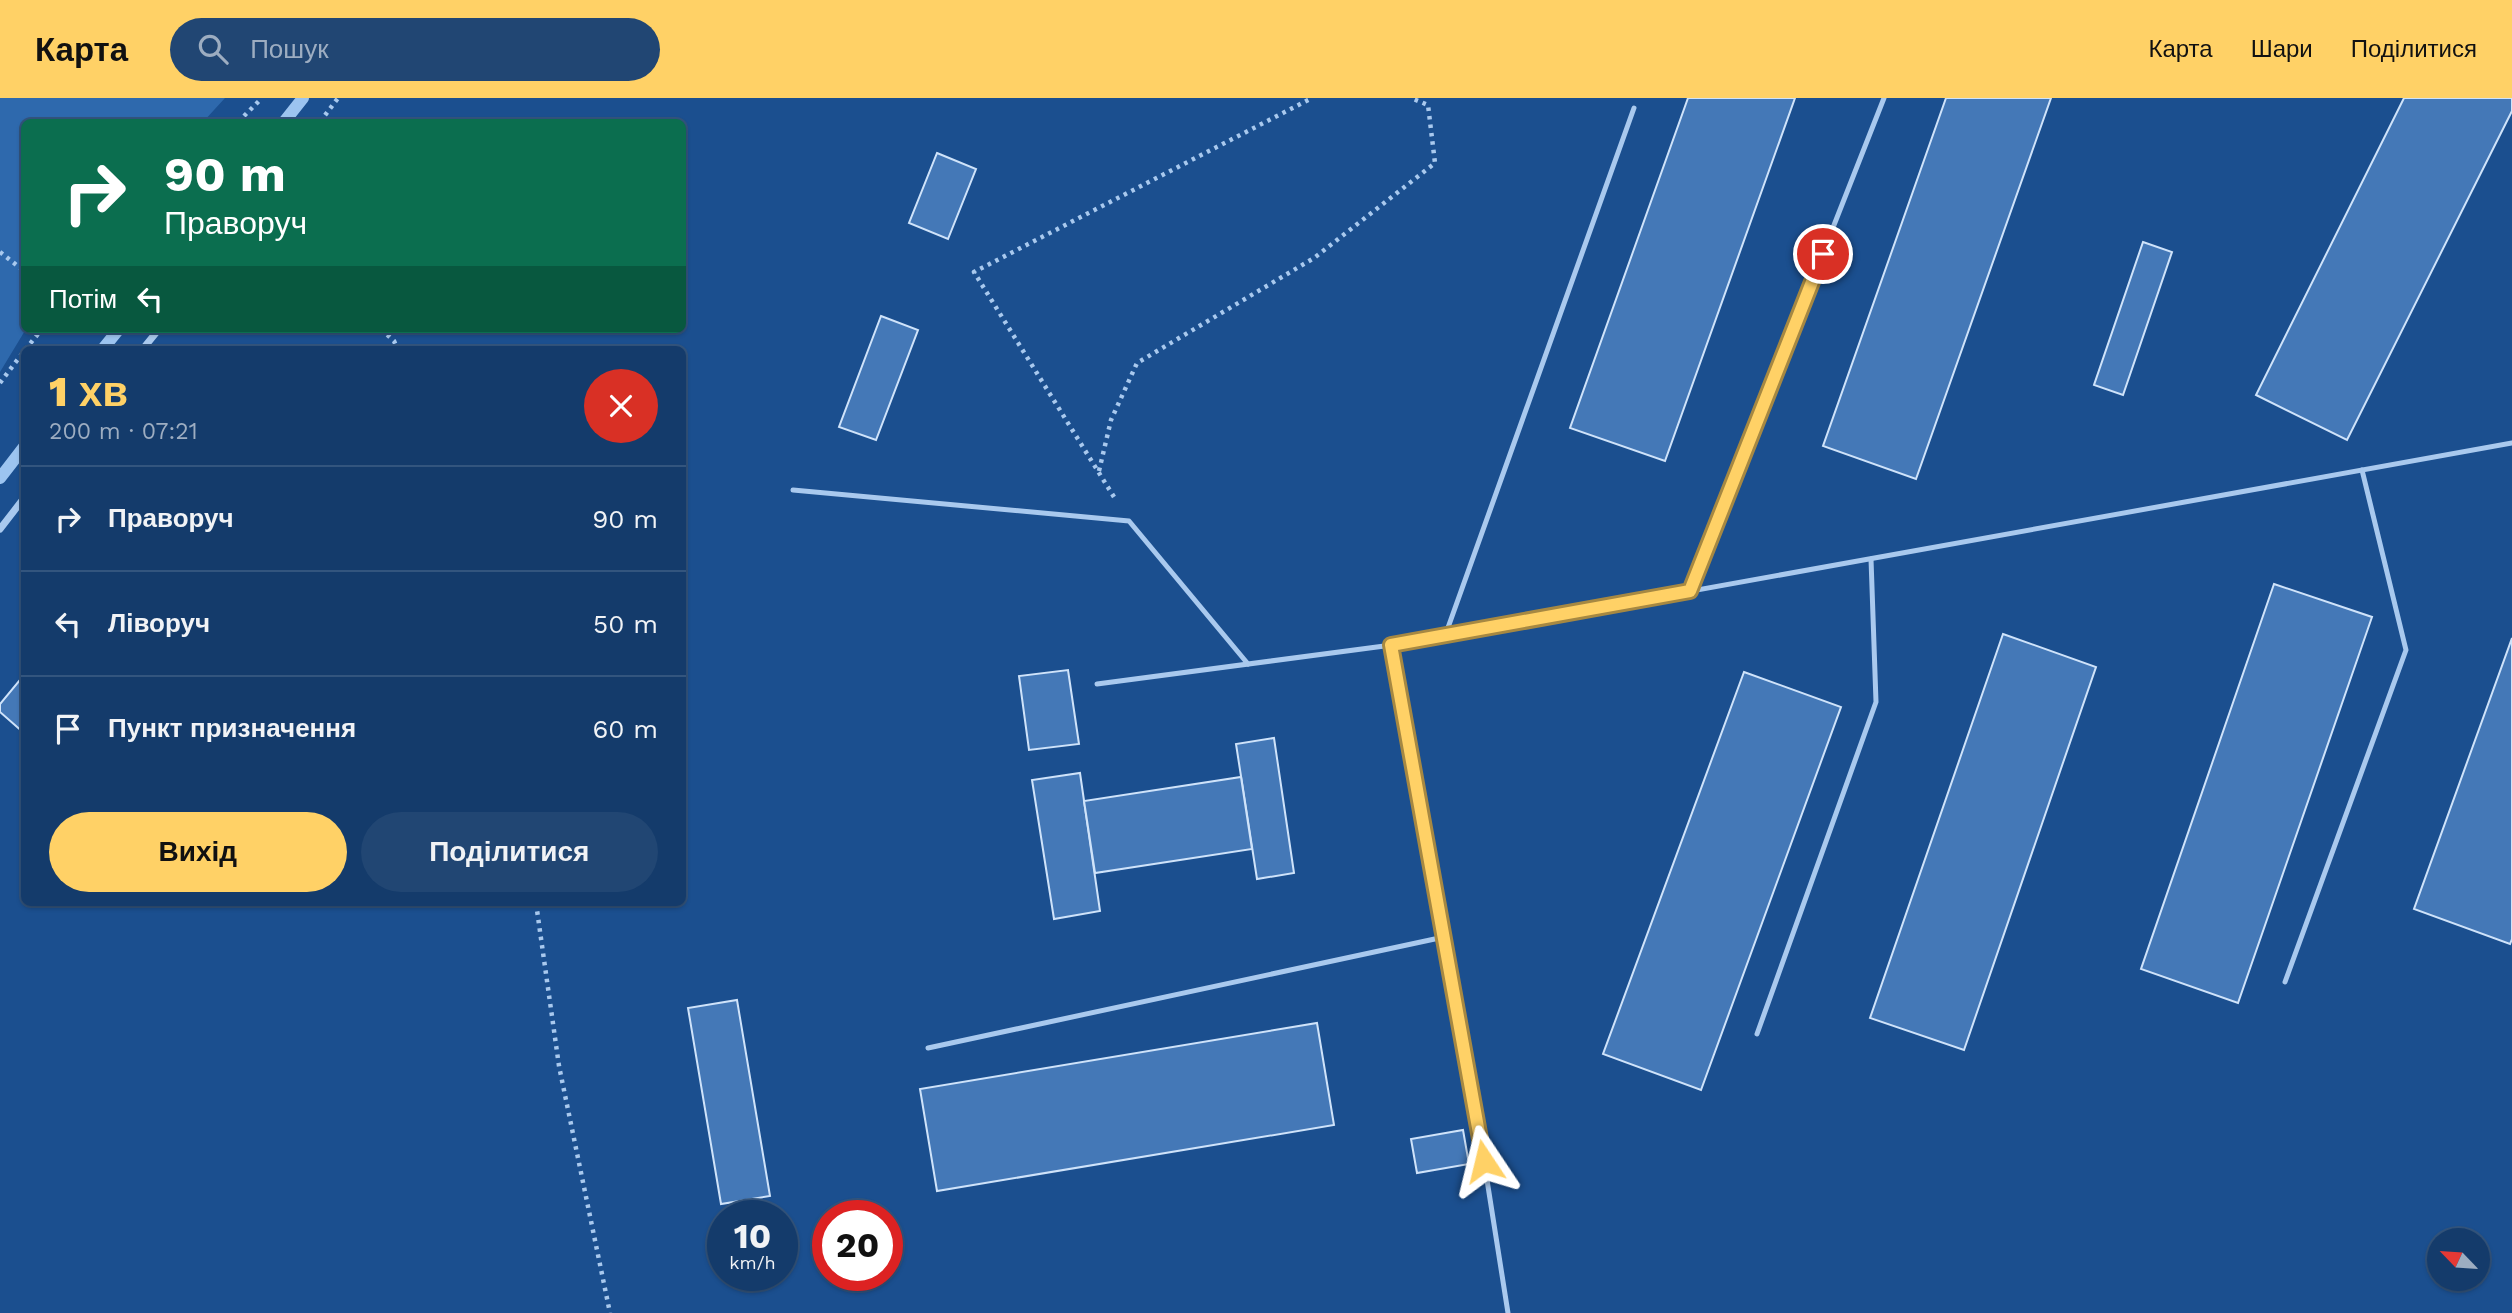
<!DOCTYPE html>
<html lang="uk">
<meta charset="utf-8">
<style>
:root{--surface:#143b6b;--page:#214673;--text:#f1f3f6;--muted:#9dadc1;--line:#33557e;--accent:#ffd166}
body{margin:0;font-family:"Work Sans",sans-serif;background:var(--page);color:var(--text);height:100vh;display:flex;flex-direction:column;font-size:26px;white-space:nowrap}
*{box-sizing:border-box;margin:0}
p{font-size:23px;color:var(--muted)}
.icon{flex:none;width:38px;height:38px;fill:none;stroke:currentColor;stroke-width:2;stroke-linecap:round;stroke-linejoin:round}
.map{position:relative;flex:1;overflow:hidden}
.drawer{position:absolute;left:21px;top:248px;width:665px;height:560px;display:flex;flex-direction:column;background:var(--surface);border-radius:10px;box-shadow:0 2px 5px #0004,0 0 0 2px var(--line)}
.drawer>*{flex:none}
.guide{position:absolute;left:21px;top:21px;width:665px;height:214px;border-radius:10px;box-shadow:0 2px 5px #0004,0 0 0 2px var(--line);background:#0b6e4f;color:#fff;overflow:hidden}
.needle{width:46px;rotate:295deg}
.controls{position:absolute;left:2427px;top:1130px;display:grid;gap:14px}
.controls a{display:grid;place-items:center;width:63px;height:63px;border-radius:50%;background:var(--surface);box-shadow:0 2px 5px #0004,0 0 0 2px var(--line);font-size:35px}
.speed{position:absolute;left:707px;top:1102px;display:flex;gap:14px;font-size:35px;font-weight:700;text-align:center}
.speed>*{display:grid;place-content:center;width:91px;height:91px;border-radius:50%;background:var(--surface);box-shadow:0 2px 5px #0004,0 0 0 2px var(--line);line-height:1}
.speed small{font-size:18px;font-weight:400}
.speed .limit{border:10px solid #d22;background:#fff;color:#111}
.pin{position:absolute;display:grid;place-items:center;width:60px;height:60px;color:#fff;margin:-30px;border:4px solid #fff;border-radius:50%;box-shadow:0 2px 7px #0007}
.me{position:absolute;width:77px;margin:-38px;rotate:350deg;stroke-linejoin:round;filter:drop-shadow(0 0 5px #0008)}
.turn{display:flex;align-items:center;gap:24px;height:147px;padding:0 28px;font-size:32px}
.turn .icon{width:91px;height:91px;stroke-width:2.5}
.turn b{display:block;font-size:49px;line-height:60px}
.then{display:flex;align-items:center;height:66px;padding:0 28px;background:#0003;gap:14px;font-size:26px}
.round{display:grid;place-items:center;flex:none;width:74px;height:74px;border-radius:37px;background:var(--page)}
.head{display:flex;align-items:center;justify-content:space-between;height:119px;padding:0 28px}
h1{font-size:42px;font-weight:800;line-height:52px;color:var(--accent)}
.action{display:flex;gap:14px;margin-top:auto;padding:14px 28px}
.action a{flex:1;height:80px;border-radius:42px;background:var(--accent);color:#111;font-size:28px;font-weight:800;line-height:80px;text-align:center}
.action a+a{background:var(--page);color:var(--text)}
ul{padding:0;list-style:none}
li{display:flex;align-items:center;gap:21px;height:105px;padding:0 28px;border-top:2px solid var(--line)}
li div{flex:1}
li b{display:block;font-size:26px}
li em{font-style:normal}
header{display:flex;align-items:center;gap:42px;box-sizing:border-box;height:98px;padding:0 35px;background:var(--accent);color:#111}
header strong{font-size:33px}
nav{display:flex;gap:38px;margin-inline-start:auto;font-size:24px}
.search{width:490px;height:63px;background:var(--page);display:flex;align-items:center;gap:18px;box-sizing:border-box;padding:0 24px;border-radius:38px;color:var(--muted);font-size:26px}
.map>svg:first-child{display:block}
.green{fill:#2e69ad}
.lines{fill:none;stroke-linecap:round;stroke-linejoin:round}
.stream{stroke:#9cc4f0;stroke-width:12}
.building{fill:#4478b7;stroke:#cfe3fa;stroke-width:2}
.path{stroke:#a9c9ee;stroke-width:4.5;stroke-dasharray:3.5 5;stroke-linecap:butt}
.service{stroke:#a9c9ee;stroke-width:5}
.minor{stroke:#a9c9ee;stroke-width:7}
.route-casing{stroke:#a68842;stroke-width:18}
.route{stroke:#ffd166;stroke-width:12}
</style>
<header>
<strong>Карта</strong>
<div class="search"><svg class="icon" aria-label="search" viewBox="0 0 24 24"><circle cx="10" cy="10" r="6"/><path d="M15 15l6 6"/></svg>Пошук</div>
<nav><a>Карта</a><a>Шари</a><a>Поділитися</a></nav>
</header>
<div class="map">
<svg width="2512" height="1215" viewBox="0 0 2512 1215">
<rect width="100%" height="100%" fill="#1b4f8f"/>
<polygon class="green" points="0,0 225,0 203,24 24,24 26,231 0,274"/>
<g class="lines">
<g class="stream">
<polyline points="284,24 303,0"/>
<polyline points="102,252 119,231"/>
<polyline points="0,380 24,349"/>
</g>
</g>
<g class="building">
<polygon points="1688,0 1795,0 1665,363 1570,330"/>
<polygon points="1946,0 2051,0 1916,381 1823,348"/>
<polygon points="2404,0 2512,0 2512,13 2347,342 2256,297"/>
<polygon points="937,55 976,71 948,141 909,125"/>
<polygon points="2143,144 2172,154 2123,297 2094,287"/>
<polygon points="881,218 918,232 876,342 839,329"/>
<polygon points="2274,486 2372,519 2238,905 2141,871"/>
<polygon points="2003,536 2096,569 1964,952 1870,920"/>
<polygon points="2512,540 2512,841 2510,846 2414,811"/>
<polygon points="1068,572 1079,646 1029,652 1019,578"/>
<polygon points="1744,574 1841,609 1701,992 1603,956"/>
<polygon points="24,577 24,635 0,614 0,606"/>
<polygon points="1274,640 1294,775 1257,781 1236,646"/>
<polygon points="1080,675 1100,813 1054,821 1032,682"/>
<polygon points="1241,679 1252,751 1095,775 1084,703"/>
<polygon points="737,902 770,1098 721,1106 688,910"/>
<polygon points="1317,925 1334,1027 937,1093 920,991"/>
<polygon points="1463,1032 1469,1066 1417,1075 1411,1041"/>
</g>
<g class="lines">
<g class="path">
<polyline points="238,24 262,0"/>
<polyline points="320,24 338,0"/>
<polyline points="0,154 24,173"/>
<polyline points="381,231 394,243 398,252"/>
<polyline points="25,252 42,231"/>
<polyline points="0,285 24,253"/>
<polyline points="1099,373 1111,322 1137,265 1314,160 1435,65 1428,7 1411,0"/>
<polyline points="1114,399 974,174 1312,0"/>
<polyline points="536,805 559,968 610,1215"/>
</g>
<g class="service">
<polyline points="793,392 1129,423 1248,566"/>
<polyline points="1690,493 1884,0"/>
<polyline points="1445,538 1634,10"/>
<polyline points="1392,547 2512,345"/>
<polyline points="1097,586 1392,547 1484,1063 1508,1215"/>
<polyline points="2285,884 2406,552 2362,372"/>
<polyline points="1757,936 1876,604 1871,461"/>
<polyline points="928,950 1444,839"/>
</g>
<g class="minor">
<polyline points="142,252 159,231"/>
<polyline points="0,431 24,400"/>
</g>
</g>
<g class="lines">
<defs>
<polyline id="route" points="1484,1063 1391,547 1690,493 1823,156"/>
</defs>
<use href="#route" class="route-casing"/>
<use href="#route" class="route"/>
</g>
</svg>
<div class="controls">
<a><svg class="needle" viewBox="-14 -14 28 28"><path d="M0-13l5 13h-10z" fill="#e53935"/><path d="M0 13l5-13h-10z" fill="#9dadc1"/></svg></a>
</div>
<div class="speed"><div>10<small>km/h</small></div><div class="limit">20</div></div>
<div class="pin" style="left:1823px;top:156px;background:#d93025"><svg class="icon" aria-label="arrive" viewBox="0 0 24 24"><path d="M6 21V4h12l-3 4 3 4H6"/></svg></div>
<svg class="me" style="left:1484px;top:1063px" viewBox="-20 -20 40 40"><path d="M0-17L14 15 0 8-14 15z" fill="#ffd166" stroke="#fff" stroke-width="4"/></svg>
<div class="guide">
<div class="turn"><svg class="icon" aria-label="right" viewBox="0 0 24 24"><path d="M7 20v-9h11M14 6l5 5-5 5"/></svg><div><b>90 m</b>Праворуч</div></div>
<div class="then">Потім<svg class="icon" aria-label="left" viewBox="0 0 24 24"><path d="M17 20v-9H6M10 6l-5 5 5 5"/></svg></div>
</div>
<section class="drawer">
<div class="head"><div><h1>1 хв</h1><p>200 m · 07:21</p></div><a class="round" style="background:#d93025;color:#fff"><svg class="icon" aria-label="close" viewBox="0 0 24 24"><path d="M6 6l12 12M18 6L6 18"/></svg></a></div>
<ul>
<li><svg class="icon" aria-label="right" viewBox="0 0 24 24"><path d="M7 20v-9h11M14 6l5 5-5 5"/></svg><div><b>Праворуч</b></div><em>90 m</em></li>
<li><svg class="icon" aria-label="left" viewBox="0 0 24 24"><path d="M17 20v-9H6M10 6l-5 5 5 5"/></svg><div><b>Ліворуч</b></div><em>50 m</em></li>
<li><svg class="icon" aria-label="arrive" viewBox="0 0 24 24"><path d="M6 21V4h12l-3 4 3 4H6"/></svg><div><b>Пункт призначення</b></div><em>60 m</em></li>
</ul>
<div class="action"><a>Вихід</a><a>Поділитися</a></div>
</section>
</div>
